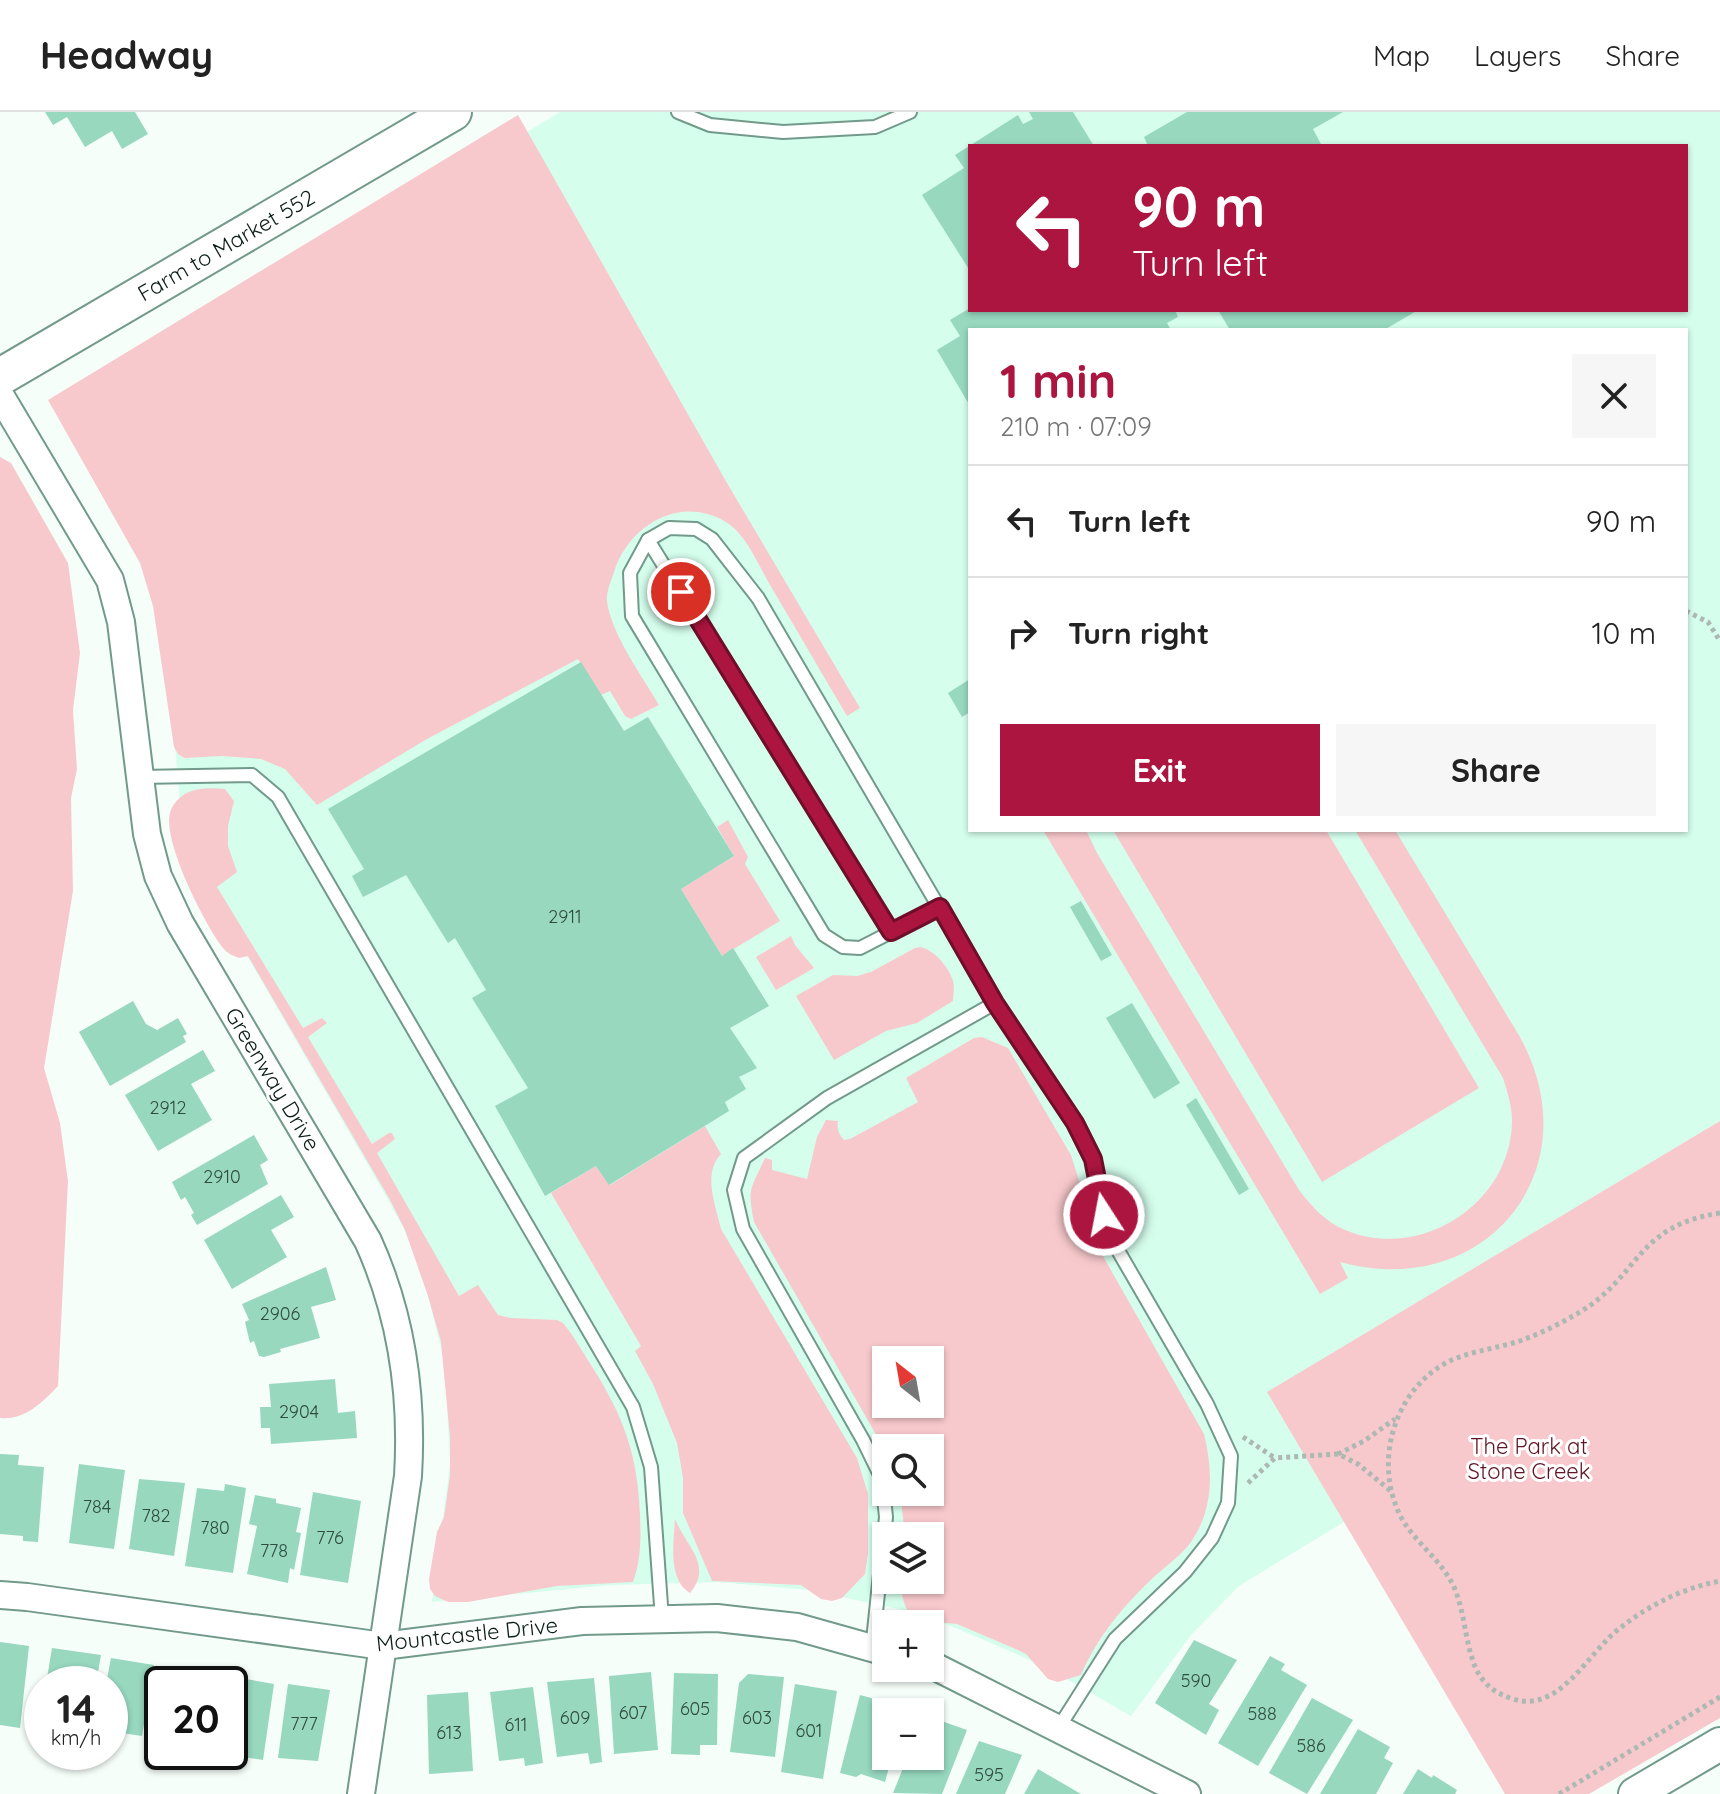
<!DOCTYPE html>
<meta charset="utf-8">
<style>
:root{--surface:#fff;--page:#f6f6f6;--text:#222;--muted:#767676;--line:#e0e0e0;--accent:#ab153f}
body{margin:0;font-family:Quicksand,sans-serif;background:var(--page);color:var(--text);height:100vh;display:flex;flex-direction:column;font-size:30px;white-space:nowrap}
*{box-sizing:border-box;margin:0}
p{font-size:26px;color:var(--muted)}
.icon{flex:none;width:44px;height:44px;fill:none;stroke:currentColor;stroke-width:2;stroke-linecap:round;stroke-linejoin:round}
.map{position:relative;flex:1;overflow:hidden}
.details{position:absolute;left:968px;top:216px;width:720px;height:504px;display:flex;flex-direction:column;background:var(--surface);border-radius:0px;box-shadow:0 2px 6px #0004}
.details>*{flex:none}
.hud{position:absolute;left:968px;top:32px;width:720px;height:168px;border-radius:0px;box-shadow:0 2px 6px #0004;background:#ab153f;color:#fff;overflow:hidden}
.needle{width:52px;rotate:329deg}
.buttons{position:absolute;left:872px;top:1234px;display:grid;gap:16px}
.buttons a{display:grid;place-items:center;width:72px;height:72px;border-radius:0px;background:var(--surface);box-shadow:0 2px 6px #0004;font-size:40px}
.speed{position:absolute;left:24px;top:1554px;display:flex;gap:16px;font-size:40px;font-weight:700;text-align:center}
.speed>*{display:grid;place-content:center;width:104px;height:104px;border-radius:50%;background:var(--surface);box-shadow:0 2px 6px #0004;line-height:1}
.speed small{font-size:20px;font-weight:400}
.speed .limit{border:4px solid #111;border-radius:12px;background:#fff;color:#111}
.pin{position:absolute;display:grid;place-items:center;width:68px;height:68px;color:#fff;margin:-34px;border:4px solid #fff;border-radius:50%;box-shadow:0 2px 8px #0007}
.me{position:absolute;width:88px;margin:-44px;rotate:349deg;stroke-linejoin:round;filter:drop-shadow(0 0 6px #0008)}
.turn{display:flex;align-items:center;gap:28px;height:168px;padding:0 32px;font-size:36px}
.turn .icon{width:104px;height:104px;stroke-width:2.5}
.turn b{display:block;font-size:56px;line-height:68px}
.round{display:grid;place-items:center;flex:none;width:84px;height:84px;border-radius:0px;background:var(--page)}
.head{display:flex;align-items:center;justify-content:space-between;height:136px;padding:0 32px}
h1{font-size:48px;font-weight:800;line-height:60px;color:var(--accent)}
.button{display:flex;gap:16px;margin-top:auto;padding:16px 32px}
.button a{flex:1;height:92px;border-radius:0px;background:var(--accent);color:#fff;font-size:32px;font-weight:800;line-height:92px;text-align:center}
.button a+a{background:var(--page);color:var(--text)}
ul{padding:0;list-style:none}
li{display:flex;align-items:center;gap:24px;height:112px;padding:0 32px;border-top:2px solid var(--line)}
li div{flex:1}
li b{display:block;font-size:30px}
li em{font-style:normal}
header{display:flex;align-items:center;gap:48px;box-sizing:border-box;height:112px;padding:0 40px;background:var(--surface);border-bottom:2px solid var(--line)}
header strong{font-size:38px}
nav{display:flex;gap:44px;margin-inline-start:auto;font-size:28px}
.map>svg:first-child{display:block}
.built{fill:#d5feed;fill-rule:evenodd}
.green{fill:#f8c9cc;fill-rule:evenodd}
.building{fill:#97d8bf}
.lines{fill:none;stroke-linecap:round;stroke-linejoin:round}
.service-casing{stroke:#729a8a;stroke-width:16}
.minor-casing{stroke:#729a8a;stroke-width:30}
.tertiary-casing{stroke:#729a8a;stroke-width:36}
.secondary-casing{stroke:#729a8a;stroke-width:40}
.path{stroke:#adb8b3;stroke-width:5;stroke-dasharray:4 4;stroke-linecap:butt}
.service{stroke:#fff;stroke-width:12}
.minor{stroke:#fff;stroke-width:26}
.tertiary{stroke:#fff;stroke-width:32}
.secondary{stroke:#fff;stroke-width:36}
.route-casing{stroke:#6f0e29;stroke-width:20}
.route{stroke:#ab153f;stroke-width:14}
.labels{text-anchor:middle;stroke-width:6;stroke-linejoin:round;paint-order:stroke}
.number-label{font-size:18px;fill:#304c41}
.street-label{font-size:22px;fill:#0d1d17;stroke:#fff}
.park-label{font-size:22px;fill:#5f1524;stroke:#fff}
</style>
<header>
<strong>Headway</strong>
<nav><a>Map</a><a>Layers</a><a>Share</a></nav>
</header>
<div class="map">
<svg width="1720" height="1682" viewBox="0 0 1720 1682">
<rect width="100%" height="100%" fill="#f6fefa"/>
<path class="built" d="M560,0H1720V1009L1268,1280L1344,1410L1239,1474L1191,1523L1131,1604L1044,1554L951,1514L903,1498L809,1478L718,1470L611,1473L432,1490L450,1353L445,1252L424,1168L404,1117L387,1086L213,785L181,704L172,597L149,467L60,303ZM970,34H1686V198H970ZM970,218H1686V718H970ZM886,1248H930V1292H886ZM886,1336H930V1380H886ZM886,1424H930V1468H886Z"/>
<g class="green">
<path d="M518,3L727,371L860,596L847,604C821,560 796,517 770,473C759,454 747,425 729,412C683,381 629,412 614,460C611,469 606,480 607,490C612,523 642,564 659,593L631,607L625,604L610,579L601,583L578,547L427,627L317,693L285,657L261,647L222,644L184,646L178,642L174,635L153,494L140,451L48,288Z"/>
<path d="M0,345L11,351L68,451L80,541L73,598L77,657L71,686L73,779L44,956L60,1011L68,1069L58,1274C43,1290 24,1309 0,1306Z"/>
<path d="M225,677L234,689L228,714V734L237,760L217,775L303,916L322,906L327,911L308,925L372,1032L389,1021H392L395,1027L377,1041L459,1184L478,1173L498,1203L511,1206L557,1208L563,1211C574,1224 582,1239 591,1253C623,1303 638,1343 640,1403C641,1425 641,1449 633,1470L557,1474L468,1490H448L435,1484L430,1477L429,1467L437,1420L444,1405L450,1363V1325L441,1230L428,1184L405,1118L390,1088L248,844L239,846C233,844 227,841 223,836C206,815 159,724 171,698C181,676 203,675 225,677Z"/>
<polygon points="728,708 748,745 745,752 780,809 722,844 681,777 734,744 717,715"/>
<path d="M1043,718H1086L1097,741L1299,1078C1312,1095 1326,1110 1345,1118C1421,1150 1512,1091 1512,1008C1512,994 1507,979 1503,966L1355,718H1395L1520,925C1593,1058 1485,1190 1340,1150L1348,1166L1320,1182Z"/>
<polygon points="1113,718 1326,718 1479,976 1322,1070"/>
<polygon points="791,824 795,833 814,856 776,878 756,845"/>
<path d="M921,835C935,839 949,855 953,869C955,875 953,883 953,889L917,911L886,919L834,948L796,884L833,863L857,864L871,860L915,836Z"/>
<path d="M982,925L1008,936L1071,1043L1082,1078L1091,1123L1204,1322C1213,1358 1214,1397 1191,1430C1182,1443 1167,1453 1155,1464C1125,1492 1097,1525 1081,1563L1058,1570L1048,1567L1026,1542L1018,1538L957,1512L914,1508C904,1496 901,1484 901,1468H930V1424H905L900,1380H930V1336H886V1340L754,1110C747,1075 751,1077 765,1046L772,1048V1058L807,1067L817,1025L826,1008L838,1009C837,1017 838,1021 844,1028L850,1027L918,990L906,966L974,926ZM930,1248V1292H886V1248Z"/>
<polygon points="1720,1009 1720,1606 1589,1682 1505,1682 1267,1280"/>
<path d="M705,1014L721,1042C702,1062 716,1094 721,1117L857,1346L868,1382V1441L865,1462L842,1486L832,1489L821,1487L801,1473L712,1469L683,1401V1366L677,1331L653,1272L635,1239L641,1234L551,1081L596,1054L610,1073Z"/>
<path d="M675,1407C685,1433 714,1453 690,1481C667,1467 674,1429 675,1407Z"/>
</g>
<g class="building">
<polygon points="45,0 135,0 148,22 122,37 112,19 85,35 67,5 53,13"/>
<polygon points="1029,0 1073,0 1094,34 970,34 970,159 922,83 964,56 955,43 1018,3 1023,12 1033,7"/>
<polygon points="1187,0 1343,0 1313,17 1322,34 1148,34 1144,25"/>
<polygon points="970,196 970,198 1175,198 1178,205 1167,211 1171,218 970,218 970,294 937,238 960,224 950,208"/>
<polygon points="1218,198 1418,198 1384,218 1230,218"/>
<polygon points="581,550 624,619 648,605 734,744 681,777 722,844 733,836 769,894 730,916 757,956 739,965 746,977 725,990 729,999 609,1073 596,1054 545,1084 495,994 528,976 472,886 486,878 455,826 448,831 406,763 363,785 352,764 364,757 328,697"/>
<polygon points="970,567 970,600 962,605 948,581"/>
<polygon points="1081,789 1112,843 1101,849 1070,795"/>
<polygon points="133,889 146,912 157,918 178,906 187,922 183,924 186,930 110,974 79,920"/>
<polygon points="1132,891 1180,971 1154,987 1106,906"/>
<polygon points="203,938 215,959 191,972 212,1008 158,1039 125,983"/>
<polygon points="1196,986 1249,1077 1239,1083 1186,993"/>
<polygon points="254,1023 268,1048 260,1053 268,1072 197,1113 191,1103 194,1101 185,1085 181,1088 172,1070"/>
<polygon points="281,1083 294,1105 271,1118 287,1145 232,1177 204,1128"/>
<polygon points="326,1155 336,1188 311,1195 320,1226 280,1237 281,1240 264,1245 259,1244 254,1229 250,1231 245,1210 249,1208 242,1192"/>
<polygon points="335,1267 338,1301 355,1299 357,1326 271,1332 270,1316 261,1316 260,1295 271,1295 269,1272"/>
<polygon points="0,1342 19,1343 18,1353 44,1355 38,1430 23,1429 23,1424 0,1422"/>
<polygon points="79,1352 125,1358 114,1437 69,1431"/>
<polygon points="139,1367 185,1371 174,1444 129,1437"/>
<polygon points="225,1372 246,1376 233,1461 185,1454 197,1376 224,1379"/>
<polygon points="313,1380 361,1389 348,1471 300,1463"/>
<polygon points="255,1383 276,1387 276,1391 301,1396 296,1420 301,1421 294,1458 290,1456 288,1471 247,1462 257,1414 249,1412"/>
<polygon points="1194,1528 1237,1548 1209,1592 1219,1598 1206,1623 1155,1591"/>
<polygon points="0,1530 29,1534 20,1616 0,1613"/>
<polygon points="52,1536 101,1543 96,1572 46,1572"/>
<polygon points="1270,1544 1285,1552 1281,1558 1307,1573 1258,1654 1218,1631"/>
<polygon points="111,1546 154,1553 142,1624 115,1620 114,1625 110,1625 110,1572 106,1572"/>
<polygon points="169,1557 214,1564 212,1572 167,1572"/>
<polygon points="651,1560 658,1638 614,1642 609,1564"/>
<polygon points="674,1561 718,1562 717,1633 700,1633 700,1643 671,1642"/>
<polygon points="748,1562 784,1565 775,1645 730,1640 739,1571"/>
<polygon points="228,1564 274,1572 263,1648 224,1642 230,1640"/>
<polygon points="594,1566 602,1650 590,1652 588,1641 557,1645 547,1570"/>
<polygon points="288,1572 330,1578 318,1649 278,1646"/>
<polygon points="795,1572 837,1579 823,1667 781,1660"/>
<polygon points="533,1575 543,1651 525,1654 524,1646 499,1649 490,1580"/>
<polygon points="468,1580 473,1659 429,1662 427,1583"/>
<polygon points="860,1583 905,1595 904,1600 886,1600 886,1644 892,1644 885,1670 861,1662 856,1665 840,1661"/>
<polygon points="1312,1586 1353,1608 1307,1682 1269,1661"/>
<polygon points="930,1605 967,1618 942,1682 893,1681 908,1644 930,1644"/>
<polygon points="1358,1617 1390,1635 1384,1646 1393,1651 1376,1682 1320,1682"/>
<polygon points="979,1629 1022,1643 1005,1682 956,1682"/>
<polygon points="1038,1657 1081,1682 1024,1682"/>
<polygon points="1418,1657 1432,1666 1433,1663 1457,1678 1455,1682 1403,1682"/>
</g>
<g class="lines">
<defs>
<g id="service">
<polyline points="678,0 710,13 783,20 875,15 910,0"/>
<polyline points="648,428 891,820"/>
<polyline points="139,665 252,663 278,685 633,1295 651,1355 662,1507"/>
<polyline points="940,795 860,836 843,835 824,823 632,504 630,461 648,428 669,416 696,417 712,427 758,486 995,891"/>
<polyline points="872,1538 886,1405 882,1367 863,1328 743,1117 734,1078 744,1046 827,986 995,891 1075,1011 1093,1047 1104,1103 1116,1135 1207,1292 1231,1344 1228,1391 1212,1426 1185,1460 1115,1527 1059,1615"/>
</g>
<g id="minor">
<path d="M0,283L110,468L121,510L147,722L158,764L180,811L368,1129C402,1204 413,1282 408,1364L361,1682"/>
<polyline points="0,1483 27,1485 383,1534 582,1509 717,1506 797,1515 886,1540"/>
<polyline points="930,1552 1187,1682"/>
</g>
<polyline id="tertiary" points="1635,1682 1720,1632"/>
<polyline id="secondary" points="0,265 453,0"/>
</defs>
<use href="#service" class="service-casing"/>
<use href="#minor" class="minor-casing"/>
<use href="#tertiary" class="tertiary-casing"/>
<use href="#secondary" class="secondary-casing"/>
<g class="path">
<polyline points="1686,499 1708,510 1720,529"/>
<path d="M1720,1101C1635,1114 1640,1164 1580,1200C1563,1210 1544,1220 1525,1227C1499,1237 1469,1238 1444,1252C1392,1282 1373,1354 1402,1407C1416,1431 1442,1449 1454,1475C1465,1501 1465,1531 1476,1557C1485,1574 1495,1581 1513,1587C1560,1602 1588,1540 1620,1516C1649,1493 1683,1476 1720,1469"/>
<polyline points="1243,1325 1275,1346"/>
<polyline points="1338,1342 1364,1329 1395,1307"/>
<polyline points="1248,1371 1275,1346 1338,1342 1358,1352 1392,1380"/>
<polyline points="1559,1682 1720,1585"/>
</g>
<use href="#service" class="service"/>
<use href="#minor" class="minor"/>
<use href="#tertiary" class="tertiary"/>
<use href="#secondary" class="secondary"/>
</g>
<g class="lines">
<defs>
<polyline id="route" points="681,480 891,820 940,795 995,891 1075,1011 1093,1047 1104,1103"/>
</defs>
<use href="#route" class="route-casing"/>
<use href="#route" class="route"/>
</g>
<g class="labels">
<g class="number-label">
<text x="565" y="811">2911</text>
<text x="168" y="1002">2912</text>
<text x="222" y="1071">2910</text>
<text x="280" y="1208">2906</text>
<text x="299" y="1306">2904</text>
<text x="97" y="1401">784</text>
<text x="156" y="1410">782</text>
<text x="215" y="1422">780</text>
<text x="330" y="1432">776</text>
<text x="274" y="1445">778</text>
<text x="1196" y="1575">590</text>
<text x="695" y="1603">605</text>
<text x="633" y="1607">607</text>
<text x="1262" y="1608">588</text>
<text x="575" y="1612">609</text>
<text x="757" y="1612">603</text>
<text x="304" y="1618">777</text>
<text x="516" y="1619">611</text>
<text x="809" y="1625">601</text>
<text x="449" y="1627">613</text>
<text x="1311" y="1640">586</text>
<text x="989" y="1669">595</text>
</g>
<g class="street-label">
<text transform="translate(226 133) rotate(-30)" y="8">Farm to Market 552</text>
<text transform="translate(273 967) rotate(59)" y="8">Greenway Drive</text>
<text transform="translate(467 1522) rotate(-6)" y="8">Mountcastle Drive</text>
</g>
<g class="park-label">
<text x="1529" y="1342">The Park at<tspan x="1529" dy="25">Stone Creek</tspan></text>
</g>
</g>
</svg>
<div class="buttons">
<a><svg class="needle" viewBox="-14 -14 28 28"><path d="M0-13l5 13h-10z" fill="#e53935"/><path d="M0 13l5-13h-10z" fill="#767676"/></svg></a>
<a><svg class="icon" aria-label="search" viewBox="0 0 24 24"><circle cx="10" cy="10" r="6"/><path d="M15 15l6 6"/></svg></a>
<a><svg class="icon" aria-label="layers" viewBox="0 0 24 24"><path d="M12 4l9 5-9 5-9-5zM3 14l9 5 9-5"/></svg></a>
<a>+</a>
<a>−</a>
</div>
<div class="speed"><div>14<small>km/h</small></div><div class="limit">20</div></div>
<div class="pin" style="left:681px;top:480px;background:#d93025"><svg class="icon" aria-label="arrive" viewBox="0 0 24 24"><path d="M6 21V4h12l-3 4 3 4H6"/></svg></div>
<svg class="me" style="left:1104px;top:1103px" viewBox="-20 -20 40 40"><circle r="17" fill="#ab153f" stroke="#fff" stroke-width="3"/><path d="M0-11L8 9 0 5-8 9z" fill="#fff"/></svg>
<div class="hud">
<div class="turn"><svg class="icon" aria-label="left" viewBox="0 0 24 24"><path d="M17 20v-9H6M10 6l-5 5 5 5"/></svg><div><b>90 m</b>Turn left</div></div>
</div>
<section class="details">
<div class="head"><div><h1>1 min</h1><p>210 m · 07:09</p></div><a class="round"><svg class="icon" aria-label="close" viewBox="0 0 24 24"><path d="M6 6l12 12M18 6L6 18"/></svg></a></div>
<ul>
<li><svg class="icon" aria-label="left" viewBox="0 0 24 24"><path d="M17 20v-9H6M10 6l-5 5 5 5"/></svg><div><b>Turn left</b></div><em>90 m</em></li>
<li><svg class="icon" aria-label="right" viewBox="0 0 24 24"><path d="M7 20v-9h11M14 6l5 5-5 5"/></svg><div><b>Turn right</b></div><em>10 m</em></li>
</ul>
<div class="button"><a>Exit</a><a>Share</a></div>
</section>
</div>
